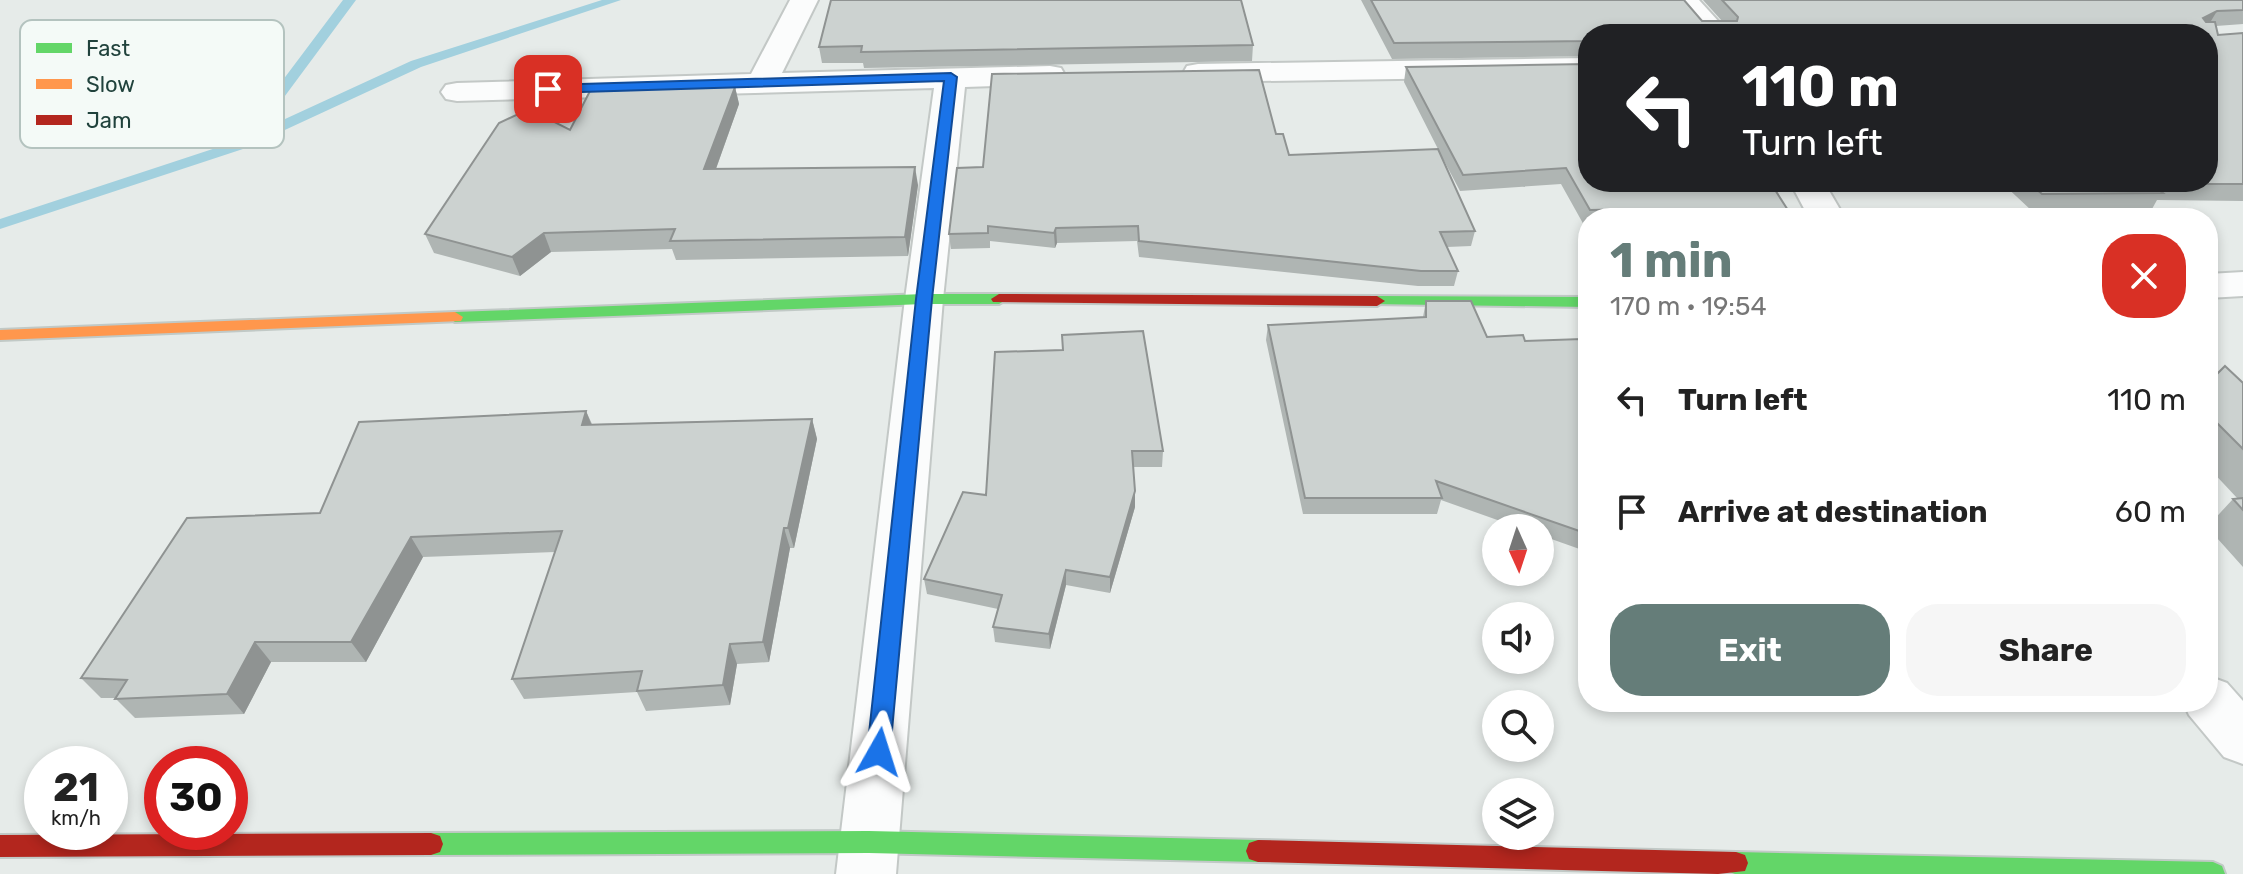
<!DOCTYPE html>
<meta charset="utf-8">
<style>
:root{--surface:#fff;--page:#f6f6f6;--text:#222;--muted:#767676;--accent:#657d79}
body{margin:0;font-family:Rubik,sans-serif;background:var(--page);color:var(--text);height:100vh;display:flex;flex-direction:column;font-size:30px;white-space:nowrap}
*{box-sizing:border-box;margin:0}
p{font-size:26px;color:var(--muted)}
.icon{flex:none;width:44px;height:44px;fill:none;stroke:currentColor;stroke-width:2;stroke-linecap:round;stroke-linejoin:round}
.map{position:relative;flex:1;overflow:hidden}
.details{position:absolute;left:1578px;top:208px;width:640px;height:504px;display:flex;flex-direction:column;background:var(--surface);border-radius:32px;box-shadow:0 4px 12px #0003}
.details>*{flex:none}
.banner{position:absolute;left:1578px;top:24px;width:640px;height:168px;border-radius:32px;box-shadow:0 4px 12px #0003;background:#202124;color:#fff;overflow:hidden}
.needle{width:52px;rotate:177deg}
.tools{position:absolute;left:1482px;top:514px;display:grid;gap:16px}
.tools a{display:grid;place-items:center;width:72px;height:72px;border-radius:50%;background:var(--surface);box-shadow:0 4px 12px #0003;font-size:40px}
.speed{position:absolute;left:24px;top:746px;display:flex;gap:16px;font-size:40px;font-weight:700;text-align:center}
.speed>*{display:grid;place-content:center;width:104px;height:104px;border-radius:50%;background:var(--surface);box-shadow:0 4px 12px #0003;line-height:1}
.speed small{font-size:20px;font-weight:400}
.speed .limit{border:12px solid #d22;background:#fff;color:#111}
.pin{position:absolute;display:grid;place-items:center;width:68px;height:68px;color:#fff;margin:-34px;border-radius:16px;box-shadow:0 4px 12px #0006}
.me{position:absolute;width:88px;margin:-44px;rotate:6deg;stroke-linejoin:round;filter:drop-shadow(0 0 6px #0008)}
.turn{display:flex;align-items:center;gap:28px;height:168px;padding:0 32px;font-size:36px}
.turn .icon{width:104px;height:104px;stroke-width:2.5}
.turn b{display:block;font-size:56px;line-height:68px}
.round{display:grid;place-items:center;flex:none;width:84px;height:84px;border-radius:32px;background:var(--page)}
.summary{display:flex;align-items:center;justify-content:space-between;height:136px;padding:0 32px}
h1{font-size:48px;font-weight:700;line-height:60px;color:var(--accent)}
.primary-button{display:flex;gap:16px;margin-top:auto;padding:16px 32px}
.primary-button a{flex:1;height:92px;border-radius:32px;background:var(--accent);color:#fff;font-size:32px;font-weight:700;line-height:92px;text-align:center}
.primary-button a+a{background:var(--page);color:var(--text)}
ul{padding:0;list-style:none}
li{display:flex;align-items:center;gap:24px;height:112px;padding:0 32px}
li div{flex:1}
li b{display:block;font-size:30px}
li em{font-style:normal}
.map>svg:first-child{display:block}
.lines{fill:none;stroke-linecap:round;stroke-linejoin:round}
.stream{fill:#a2d0de;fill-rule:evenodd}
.street-casing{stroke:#c3c8c6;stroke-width:4}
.fast-casing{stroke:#c1c9c6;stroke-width:4}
.slow-casing{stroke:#c1c9c6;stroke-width:4}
.jam-casing{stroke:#c1c9c6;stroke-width:4}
.street{fill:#fbfcfc;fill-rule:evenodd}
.fast{fill:#63d668;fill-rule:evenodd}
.slow{fill:#ff974d;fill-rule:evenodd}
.jam{fill:#b3261e;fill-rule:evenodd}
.wall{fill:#afb5b3}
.shaded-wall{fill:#8f9392}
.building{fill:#ccd2d0;stroke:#8f9392;stroke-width:2}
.route{fill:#1a73e8;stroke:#114b97;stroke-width:2}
.key{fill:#f4faf7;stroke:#b4c3bf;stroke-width:2}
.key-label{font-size:22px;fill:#20423c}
</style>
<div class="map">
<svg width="2243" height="874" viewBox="0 0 2243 874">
<rect width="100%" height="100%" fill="#e6ebe9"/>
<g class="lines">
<polygon class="stream" points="343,0 356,0 259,131 411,61 602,0 621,0 421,67 246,148 0,229 0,219 237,141"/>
<defs>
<g id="street">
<polygon points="790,0 818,0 782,73 1050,66 1061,68 1065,75 1061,82 1050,84 965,87 943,299 896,874 836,874 905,299 934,88 457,101 446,99 441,92 446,85 457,83 751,74"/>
<polygon points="1670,0 1699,0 1730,34 1699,34"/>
<polygon points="1588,58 1588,76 1198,82 1187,80 1183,73 1187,66 1198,64"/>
<polygon points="1790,182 1824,182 1845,218 1809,218"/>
<polygon points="2243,272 2243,296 2208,298 2208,274"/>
<polygon points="2208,676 2227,683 2243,701 2243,764 2224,757 2189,715 2183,702 2208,702"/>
</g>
<g id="fast">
<polygon points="924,294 999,294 1007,299 999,304 924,304 455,322 447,317 455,312"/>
<polygon points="1377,296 1588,297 1588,307 1371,304 1369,301"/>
<polygon points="869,831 1258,840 1267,843 1270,851 1267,859 1258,862 869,853 431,855 422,852 419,844 422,836 431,833"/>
<polygon points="1736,852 2213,862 2222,866 2225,874 1735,874 1727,871 1724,863 1727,855"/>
</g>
<polygon id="slow" points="455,312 463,317 461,321 0,340 0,330"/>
<g id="jam">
<polygon points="999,294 1377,296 1385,301 1377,306 993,302 991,299"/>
<polygon points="431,833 440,836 443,844 440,852 431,855 0,857 0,835"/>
<polygon points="1258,840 1736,852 1745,855 1748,863 1745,871 1718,874 1258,862 1249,859 1246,851 1249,843"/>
</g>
</defs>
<use href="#street" class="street-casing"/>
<use href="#fast" class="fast-casing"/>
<use href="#slow" class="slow-casing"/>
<use href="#jam" class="jam-casing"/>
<use href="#street" class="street"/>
<use href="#fast" class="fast"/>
<use href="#slow" class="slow"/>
<use href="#jam" class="jam"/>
</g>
<g class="wall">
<polygon points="1361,0 1684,0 1702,21 1722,21 1703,0 2243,0 2243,24 2216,26 2218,35 2243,33 2243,201 2157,200 2152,209 2032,211 2001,182 2208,182 1588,34 1588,56 1392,59"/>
<polygon points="1253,45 1252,61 864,68 863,63 822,63 819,47"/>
<polygon points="1406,67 1793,218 1588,218 1588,227 1585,227 1561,184 1460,191 1441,155 1475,231 1471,246 1447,247 1458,271 1454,286 1418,286 1139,257 1137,241 1057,243 1055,248 990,241 990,248 951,249 949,234 983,167 1276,134 1289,155 1438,149 1404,82"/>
<polygon points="735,87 739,104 716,169 918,185 908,256 676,260 672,249 551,252 520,276 434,253 425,234 570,130"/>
<polygon points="1426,301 1487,337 1525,341 1588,352 1588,552 1540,535 1540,528 1520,528 1441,500 1437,514 1303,514 1266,340 1268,325 1423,317"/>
<polygon points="995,352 1163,451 1162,467 1133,467 1135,507 1110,593 1066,585 1050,649 995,642 993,627 998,609 927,594 924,579 986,495"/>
<polygon points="2208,383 2243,383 2243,567 2208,528 2208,526 2233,499 2238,499 2208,467"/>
<polygon points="586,411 592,424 812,419 817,439 794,548 790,548 769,662 737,664 730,705 646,711 637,692 524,699 512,679 555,552 423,557 366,662 271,662 244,714 135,718 115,698 101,698 81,678 320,513"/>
</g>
<g class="shaded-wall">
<polygon points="2217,11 2208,26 2203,18"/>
<polygon points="735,87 739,104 709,188 704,169"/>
<polygon points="915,167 918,185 908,256 905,237"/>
<polygon points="1056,228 1057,243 1055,248 1054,233"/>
<polygon points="544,233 551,252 520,276 512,257"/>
<polygon points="586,411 594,431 582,425"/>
<polygon points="812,419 817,439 794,548 788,528"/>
<polygon points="1135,491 1135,507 1110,593 1110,577"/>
<polygon points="784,528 790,548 769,662 763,642"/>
<polygon points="411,537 423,557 366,662 351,642"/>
<polygon points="1066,570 1066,585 1050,649 1049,634"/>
<polygon points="255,642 271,662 244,714 227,694"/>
<polygon points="730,644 737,664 730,705 723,685"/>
</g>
<g class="building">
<polygon points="831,0 1241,0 1253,45 861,52 862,46 819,47"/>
<polygon points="1371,0 1684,0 1702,21 1737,21 1738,17 1722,0 2243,0 2243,10 2217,11 2203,18 2206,22 2215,22 2218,35 2243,33 2243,184 2152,184 2163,193 2042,194 2028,182 2208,182 2208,34 1588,34 1588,41 1394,43"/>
<polygon points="1588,64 1588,182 1770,182 1793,218 1646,216 1642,209 1590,210 1566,168 1463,175 1406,67"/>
<polygon points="1259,70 1276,134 1283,134 1289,155 1438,149 1475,231 1440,232 1458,271 1421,271 1139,241 1138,226 1056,228 1054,233 988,226 988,233 949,234 957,168 983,167 992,74"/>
<polygon points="622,87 735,87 704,169 915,167 905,237 670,241 675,229 544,233 512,257 425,234 499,123 529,109 570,130 590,91 620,90"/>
<polygon points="1426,301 1471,301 1487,337 1523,335 1525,341 1582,339 1588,352 1588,534 1436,481 1442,498 1305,498 1268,325 1426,317"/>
<polygon points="1143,331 1163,451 1132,451 1135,491 1110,577 1066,570 1049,634 993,627 1002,595 924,579 963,492 986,495 995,352 1063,350 1062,335"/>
<polygon points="2225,366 2243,383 2243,449 2208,414 2208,383"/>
<polygon points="586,411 582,425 812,419 788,528 784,528 763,642 730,644 723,685 637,691 642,671 512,679 562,531 411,537 351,642 255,642 227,694 115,699 127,680 81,678 187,518 320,513 359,422"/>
<polygon points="2243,498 2243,510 2233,499"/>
</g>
<polygon class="route" points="951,73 957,77 932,299 890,752 887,759 879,762 870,759 867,752 916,299 944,81 548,93 542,89 548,85"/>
<rect x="20" y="20" width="264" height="128" rx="12" class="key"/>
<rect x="36" y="43" width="36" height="10" fill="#63d668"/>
<rect x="36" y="79" width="36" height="10" fill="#ff974d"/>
<rect x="36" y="115" width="36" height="10" fill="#b3261e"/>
<g class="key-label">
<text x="86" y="56">Fast</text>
<text x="86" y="92">Slow</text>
<text x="86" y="128">Jam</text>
</g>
</svg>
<div class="tools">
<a><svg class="needle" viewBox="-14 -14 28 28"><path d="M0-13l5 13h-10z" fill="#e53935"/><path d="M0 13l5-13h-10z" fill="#767676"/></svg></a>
<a><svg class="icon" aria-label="sound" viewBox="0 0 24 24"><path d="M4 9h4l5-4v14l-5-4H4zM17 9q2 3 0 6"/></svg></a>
<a><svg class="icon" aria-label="search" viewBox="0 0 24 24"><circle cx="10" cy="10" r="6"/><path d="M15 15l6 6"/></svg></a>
<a><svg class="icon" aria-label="layers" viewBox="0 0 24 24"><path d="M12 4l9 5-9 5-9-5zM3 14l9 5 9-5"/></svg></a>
</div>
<div class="speed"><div>21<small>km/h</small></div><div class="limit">30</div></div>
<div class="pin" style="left:548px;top:89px;background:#d93025"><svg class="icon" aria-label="arrive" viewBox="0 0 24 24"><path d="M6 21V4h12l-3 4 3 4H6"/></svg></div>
<svg class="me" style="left:879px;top:752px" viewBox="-20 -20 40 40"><path d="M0-17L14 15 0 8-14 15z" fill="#1a73e8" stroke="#fff" stroke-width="4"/></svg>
<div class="banner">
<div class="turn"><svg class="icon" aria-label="left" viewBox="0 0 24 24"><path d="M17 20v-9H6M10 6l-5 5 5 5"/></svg><div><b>110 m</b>Turn left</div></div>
</div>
<section class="details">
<div class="summary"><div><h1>1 min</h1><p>170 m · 19:54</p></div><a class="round" style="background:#d93025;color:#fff"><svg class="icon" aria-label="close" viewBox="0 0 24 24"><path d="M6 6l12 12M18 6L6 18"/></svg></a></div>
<ul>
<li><svg class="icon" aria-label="left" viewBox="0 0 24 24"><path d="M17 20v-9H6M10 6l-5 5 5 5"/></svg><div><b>Turn left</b></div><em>110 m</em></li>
<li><svg class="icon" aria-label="arrive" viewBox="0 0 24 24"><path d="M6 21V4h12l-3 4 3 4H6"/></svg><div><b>Arrive at destination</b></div><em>60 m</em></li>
</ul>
<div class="primary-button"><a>Exit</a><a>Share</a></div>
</section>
</div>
